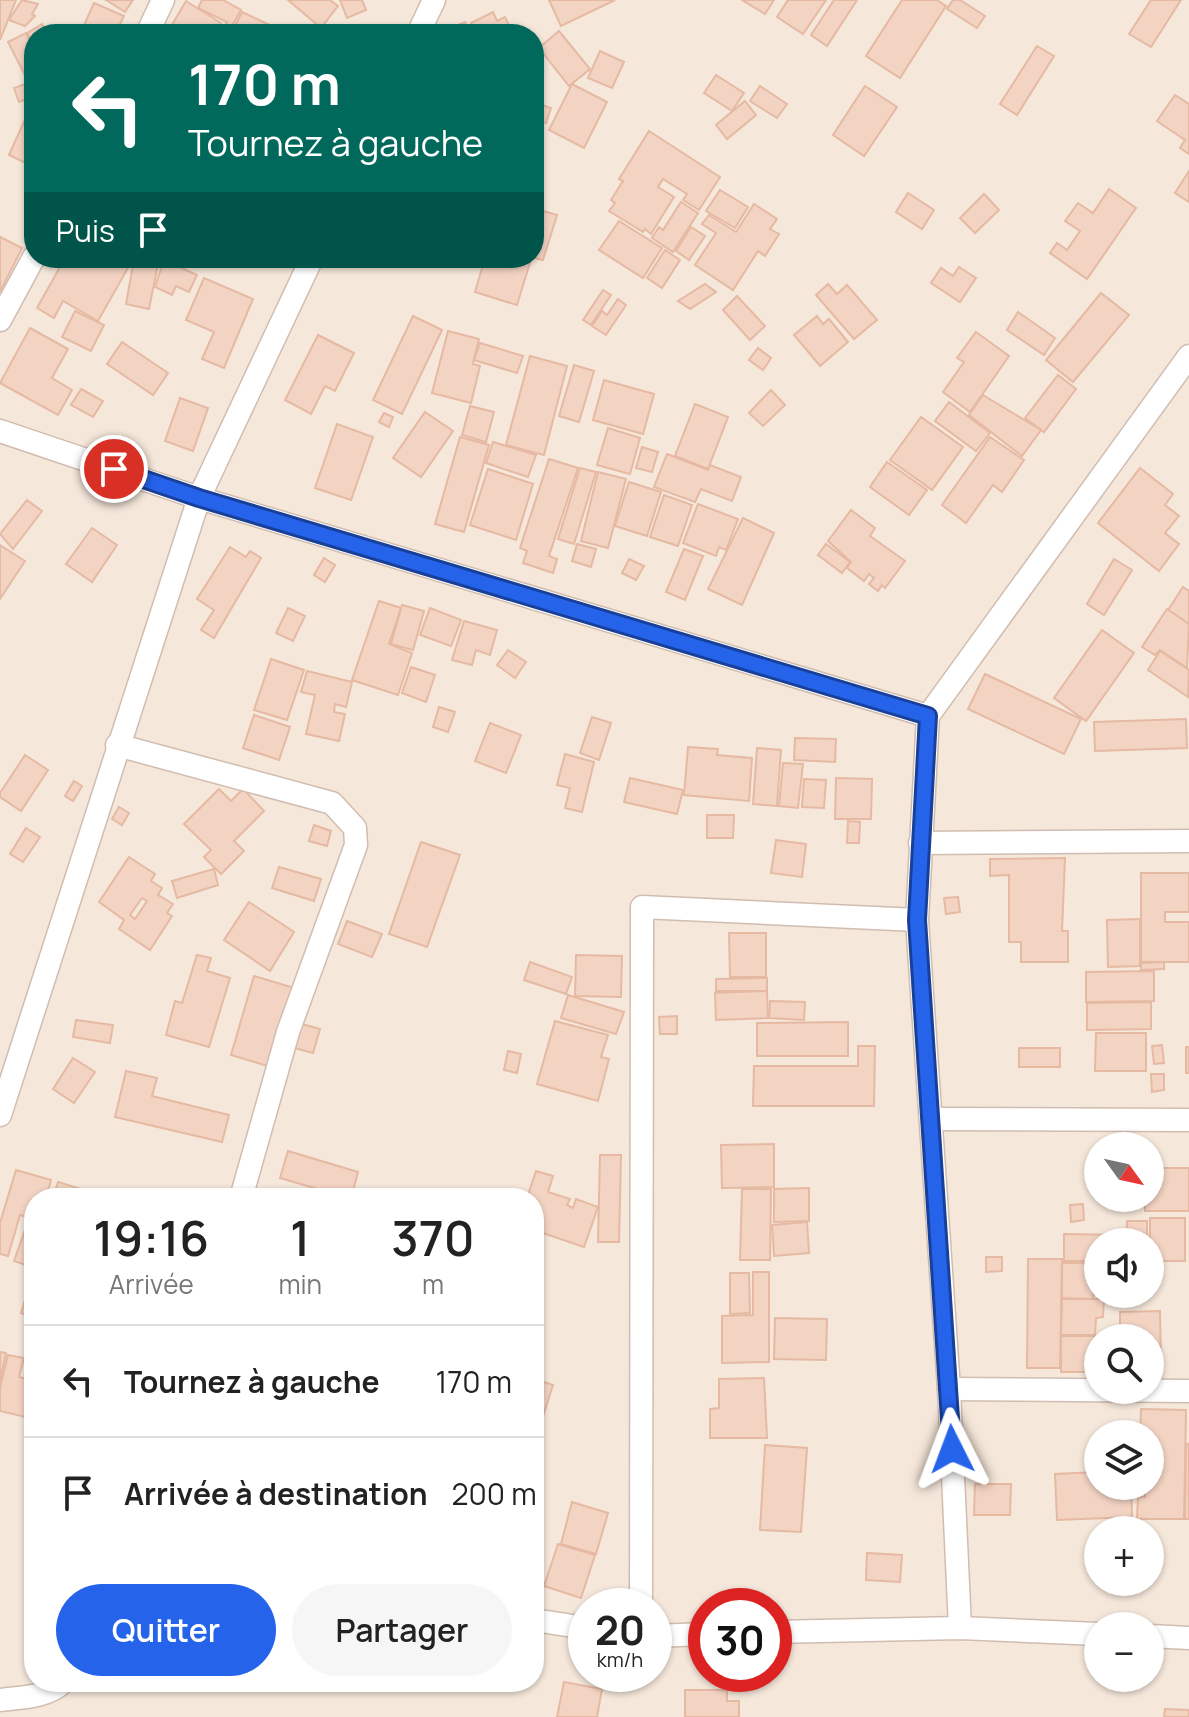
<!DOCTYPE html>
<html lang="fr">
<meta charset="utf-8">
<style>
:root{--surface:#fff;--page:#f6f6f6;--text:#222;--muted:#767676;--line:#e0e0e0;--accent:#2563eb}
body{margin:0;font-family:Manrope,sans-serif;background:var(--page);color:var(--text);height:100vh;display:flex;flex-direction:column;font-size:30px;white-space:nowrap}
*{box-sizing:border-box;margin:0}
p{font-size:26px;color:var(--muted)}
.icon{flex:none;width:44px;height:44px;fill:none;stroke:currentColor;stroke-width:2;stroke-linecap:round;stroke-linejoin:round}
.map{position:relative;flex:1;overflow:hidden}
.sheet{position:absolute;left:24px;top:1188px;width:520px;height:504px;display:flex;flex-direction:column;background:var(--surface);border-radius:32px;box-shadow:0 2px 6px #0004}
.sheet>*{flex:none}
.guide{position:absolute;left:24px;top:24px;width:520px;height:244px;border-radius:32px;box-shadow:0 2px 6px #0004;background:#00695c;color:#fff;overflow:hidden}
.needle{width:52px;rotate:123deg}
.fabs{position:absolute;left:1084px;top:1132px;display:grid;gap:16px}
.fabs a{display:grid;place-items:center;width:80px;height:80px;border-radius:50%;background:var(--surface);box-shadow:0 2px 6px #0004;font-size:40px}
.speed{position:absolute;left:568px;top:1588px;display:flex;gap:16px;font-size:40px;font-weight:700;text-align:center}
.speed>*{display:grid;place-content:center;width:104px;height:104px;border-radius:50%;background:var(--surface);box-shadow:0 2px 6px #0004;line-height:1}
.speed small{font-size:20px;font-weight:400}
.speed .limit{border:12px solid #d22;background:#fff;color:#111}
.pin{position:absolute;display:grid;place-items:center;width:68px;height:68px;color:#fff;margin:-34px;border:4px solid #fff;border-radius:50%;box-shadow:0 2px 8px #0007}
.me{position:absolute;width:88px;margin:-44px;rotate:357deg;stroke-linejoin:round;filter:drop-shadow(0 0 6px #0008)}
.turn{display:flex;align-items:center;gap:28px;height:168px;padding:0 32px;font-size:36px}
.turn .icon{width:104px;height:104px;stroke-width:2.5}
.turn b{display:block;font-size:56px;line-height:68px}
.then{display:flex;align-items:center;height:76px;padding:0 32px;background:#0003;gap:16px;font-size:30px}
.eta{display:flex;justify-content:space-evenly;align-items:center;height:136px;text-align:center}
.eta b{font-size:48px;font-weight:600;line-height:56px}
.primary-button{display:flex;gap:16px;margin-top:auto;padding:16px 32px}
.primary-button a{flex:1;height:92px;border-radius:48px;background:var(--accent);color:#fff;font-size:32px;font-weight:600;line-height:92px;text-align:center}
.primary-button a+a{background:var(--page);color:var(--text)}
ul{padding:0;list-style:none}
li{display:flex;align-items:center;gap:24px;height:112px;padding:0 32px;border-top:2px solid var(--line)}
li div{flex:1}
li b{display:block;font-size:30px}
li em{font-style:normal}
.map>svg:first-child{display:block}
.residential{fill:#f5e7da;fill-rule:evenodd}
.building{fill:#f3d4c3;stroke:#e6b9a3;stroke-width:2;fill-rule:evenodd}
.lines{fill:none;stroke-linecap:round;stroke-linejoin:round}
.street-casing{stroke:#d1bdb0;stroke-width:25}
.street{stroke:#fff;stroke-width:22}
.route-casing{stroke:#184099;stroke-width:20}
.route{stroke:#2563eb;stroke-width:14}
</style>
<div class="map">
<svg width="1189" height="1717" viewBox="0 0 1189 1717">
<rect width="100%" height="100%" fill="#fdf5ec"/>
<path class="residential" d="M0,0H1189V1717H0ZM34,34H534V258H34ZM1098,1146H1150V1198H1098ZM34,1198H534V1682H34ZM1098,1242H1150V1294H1098ZM1098,1338H1150V1390H1098ZM1098,1434H1150V1486H1098ZM1098,1530H1150V1582H1098ZM586,1606H654V1674H586ZM706,1606H774V1674H706ZM1098,1626H1150V1678H1098Z"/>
<g class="building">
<polygon points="0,0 16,0 0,40"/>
<polygon points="22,0 38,4 32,14 35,16 25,26 9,20"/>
<polygon points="106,0 133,0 125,12"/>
<polygon points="202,0 223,0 241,10 229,31 224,28 227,22 198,8"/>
<polygon points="288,0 330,0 338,6 321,28"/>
<polygon points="340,0 362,0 366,10 347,18"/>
<polygon points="549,0 615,0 561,26"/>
<polygon points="742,0 774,0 765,14"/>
<polygon points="788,0 826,0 803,34 777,17"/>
<polygon points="834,0 857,0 827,46 811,35"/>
<polygon points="902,0 937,0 946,6 900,78 866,56"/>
<polygon points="953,0 960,0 985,16 977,28 947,9"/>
<polygon points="1151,0 1181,0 1151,47 1129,34"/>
<polygon points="186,1 221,23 215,34 186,34 172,25"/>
<polygon points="94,3 124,16 115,34 80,34"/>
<polygon points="242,12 272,26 269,34 231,34"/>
<polygon points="493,12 497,21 505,17 513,34 476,34 471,23"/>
<polygon points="465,22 470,34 450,34 448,29"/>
<polygon points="42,24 48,34 34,34 34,45 27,33"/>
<polygon points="559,31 590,69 569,86 539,48"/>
<polygon points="26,33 34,49 34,70 25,75 8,42"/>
<polygon points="1037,46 1054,56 1017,115 1000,104"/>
<polygon points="600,51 624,62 612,88 588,78"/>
<polygon points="716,75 744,93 732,111 704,93"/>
<polygon points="31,82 34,96 19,102 14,88"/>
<polygon points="572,84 607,102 584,148 549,130"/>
<polygon points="760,86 787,104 777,118 750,101"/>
<polygon points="865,86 897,107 864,156 833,135"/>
<polygon points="1175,95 1189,104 1189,154 1180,148 1185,140 1157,121"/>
<polygon points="745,101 756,115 727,139 716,125"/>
<polygon points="534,102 551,108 546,123 534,120"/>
<polygon points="27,115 34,118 34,167 9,155"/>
<polygon points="649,131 720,177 699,210 683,200 687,194 663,179 658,187 674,197 651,234 645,229 643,232 609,211 615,203 611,200 623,181 619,179"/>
<polygon points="1189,171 1189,202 1175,193"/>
<polygon points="1109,189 1136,208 1087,279 1050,253 1057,243 1067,250 1080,231 1065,221 1078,203 1093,213"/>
<polygon points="720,190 748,207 735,228 706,211"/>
<polygon points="908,193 934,210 922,229 896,212"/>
<polygon points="984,194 999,210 975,233 960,218"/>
<polygon points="681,202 698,213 673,252 652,238 659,227 663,230"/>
<polygon points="754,204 777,219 770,229 779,234 765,256 758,251 733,290 695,265 716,233 702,224 709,215 736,232"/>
<polygon points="536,209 557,215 543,260 534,258"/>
<polygon points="619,221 662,248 643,278 599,250"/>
<polygon points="691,227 705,236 689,260 676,251"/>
<polygon points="0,237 22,248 0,292"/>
<polygon points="665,250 680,260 662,288 647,278"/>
<polygon points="65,258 114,258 129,266 98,321 63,301 54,318 37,308"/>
<polygon points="485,258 531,259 517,305 475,292"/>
<polygon points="134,260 158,264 149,309 126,304"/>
<polygon points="164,260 197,275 189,292 176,286 172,295 155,287"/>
<polygon points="959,267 976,278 960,302 931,283 941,268 953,276"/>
<polygon points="204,278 253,299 224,368 202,359 214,332 186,320"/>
<polygon points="705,284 716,292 690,309 678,301"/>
<polygon points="828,284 837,294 847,285 877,320 854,339 816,295"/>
<polygon points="603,290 611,295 591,325 583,320"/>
<polygon points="1101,293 1129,315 1073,382 1046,360"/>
<polygon points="737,296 765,326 750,340 723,310"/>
<polygon points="618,299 626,305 606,335 592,326 602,311 607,315"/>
<polygon points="75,311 104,325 91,351 62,337"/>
<polygon points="1018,312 1055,338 1044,355 1007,330"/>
<polygon points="413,316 442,330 402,414 373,400"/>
<polygon points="817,316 823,324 829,319 848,342 820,366 794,335"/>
<polygon points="30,328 68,349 52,378 72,390 58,415 0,383"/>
<polygon points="448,331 479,339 473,364 480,366 471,403 432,393"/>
<polygon points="976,332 1009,356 970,412 943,392 964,362 957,358"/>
<polygon points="318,335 354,353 335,391 325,386 311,414 285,400"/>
<polygon points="122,342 168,373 153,395 107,364"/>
<polygon points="480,343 523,356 517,373 474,360"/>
<polygon points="758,348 771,358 763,370 749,360"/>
<polygon points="530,356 567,366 544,455 506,445"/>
<polygon points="574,365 594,371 579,422 559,416"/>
<polygon points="1058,375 1076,389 1044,432 1025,418"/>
<polygon points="604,380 654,394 643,434 593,420"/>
<polygon points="81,389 103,401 93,417 71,405"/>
<polygon points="771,390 785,405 763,426 749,413"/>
<polygon points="983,395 1041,430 1022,456 969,415"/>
<polygon points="180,398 208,408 193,451 165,441"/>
<polygon points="949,402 990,433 976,451 935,421"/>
<polygon points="695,404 728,417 708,469 675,456"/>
<polygon points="470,406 494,412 486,442 462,435"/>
<polygon points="425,412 453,431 421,477 393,458"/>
<polygon points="384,413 393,417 389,427 379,422"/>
<polygon points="921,417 963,447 932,490 890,460"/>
<polygon points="337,424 373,437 351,500 315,488"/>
<polygon points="608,428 640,438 630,474 597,465"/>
<polygon points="460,437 489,445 464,532 435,524"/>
<polygon points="990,437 1024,460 1002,492 993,485 966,523 942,505"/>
<polygon points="493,442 536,455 528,477 486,463"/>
<polygon points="642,447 658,452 652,472 636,468"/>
<polygon points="667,454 708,470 710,465 741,477 732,501 701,489 695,502 654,487"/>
<polygon points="549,459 578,468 549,556 557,559 553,573 523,563 527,551 520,548"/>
<polygon points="887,462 927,490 909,515 870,487"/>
<polygon points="580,468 596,472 574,544 558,539"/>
<polygon points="1140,468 1173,494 1165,505 1179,516 1165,533 1179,544 1159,571 1098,523"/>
<polygon points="488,469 533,484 516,540 470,525"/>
<polygon points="598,472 626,479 608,548 581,541"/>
<polygon points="629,482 661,492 647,536 615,526"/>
<polygon points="664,495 692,505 678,546 650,537"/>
<polygon points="27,500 42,511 13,549 0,534"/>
<polygon points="698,504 738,519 726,550 719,547 716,556 683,543"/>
<polygon points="851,510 875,528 870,536 905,561 885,588 882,585 878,591 869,584 874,578 869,574 864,581 847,568 851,562 828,541"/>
<polygon points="743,518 774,533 742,605 708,589"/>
<polygon points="92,528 117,545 92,582 66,564"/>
<polygon points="577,544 596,549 591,567 572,561"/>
<polygon points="826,544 850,562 842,573 818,555"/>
<polygon points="0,545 25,561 0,599"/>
<polygon points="230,547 246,557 250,551 261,558 214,638 201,630 214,610 197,599"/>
<polygon points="684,549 703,556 685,600 666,592"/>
<polygon points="324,558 335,565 325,582 314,575"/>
<polygon points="629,559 644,566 636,580 622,573"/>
<polygon points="1114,559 1132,570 1104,615 1087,604"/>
<polygon points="1183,587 1189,591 1189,624 1168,610"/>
<polygon points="379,601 401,608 389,644 412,653 398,695 352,680"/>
<polygon points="402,605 424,611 413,650 391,644"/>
<polygon points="288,608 305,616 293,641 276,633"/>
<polygon points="430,608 461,620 451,646 420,635"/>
<polygon points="1167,609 1189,624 1187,668 1160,650 1155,655 1142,647"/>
<polygon points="464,621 497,630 490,655 476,650 472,665 452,660"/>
<polygon points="1102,630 1134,653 1086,721 1054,698"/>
<polygon points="508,650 526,662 515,678 497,665"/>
<polygon points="1160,651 1189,670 1188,697 1148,670"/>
<polygon points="271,659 304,670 287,720 254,710"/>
<polygon points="411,667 435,675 426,702 402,693"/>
<polygon points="307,671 352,682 346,707 335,704 334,712 345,714 339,741 306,734 315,695 301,692"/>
<polygon points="985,674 1081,719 1064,754 968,709"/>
<polygon points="439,707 455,712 448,732 433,727"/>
<polygon points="254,715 290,727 279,760 243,748"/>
<polygon points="592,717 611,723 599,760 580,753"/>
<polygon points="1186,719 1187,748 1095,751 1094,722"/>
<polygon points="490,723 521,735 506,773 475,761"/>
<polygon points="795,738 836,739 835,762 794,760"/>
<polygon points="688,747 718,749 717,755 752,758 749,801 684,795"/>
<polygon points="757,748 781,750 777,806 753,804"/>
<polygon points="565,754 594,762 582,812 565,808 570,788 557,785"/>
<polygon points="25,755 48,770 21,811 0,797 0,793"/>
<polygon points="783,763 803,764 798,808 779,806"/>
<polygon points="630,778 683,790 677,814 624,802"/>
<polygon points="836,778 872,779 871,819 835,819"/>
<polygon points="804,779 826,780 824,808 802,807"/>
<polygon points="74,781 82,786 73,801 65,796"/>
<polygon points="219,789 231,801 243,789 264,811 234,841 244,851 221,874 204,857 211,850 184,824"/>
<polygon points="119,807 129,813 122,825 112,819"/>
<polygon points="707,815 734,815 733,838 707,838"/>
<polygon points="848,821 860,822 859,843 847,843"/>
<polygon points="314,825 331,831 327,846 309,841"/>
<polygon points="26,828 40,837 23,862 10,854"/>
<polygon points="776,840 806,844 802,877 771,873"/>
<polygon points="421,842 460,855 427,947 389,934"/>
<path d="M129,857L155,874L151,881L162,888L158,895L173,904L167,913L172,916L150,950L119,929L124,920L99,902ZM142,898L147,901L135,919L130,915Z"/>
<polygon points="1065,858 1062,931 1068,931 1068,962 1021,962 1021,942 1009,942 1009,875 990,876 990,859"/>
<polygon points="279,867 321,879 314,901 272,888"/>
<polygon points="214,869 218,885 177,898 172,881"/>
<polygon points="1141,873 1189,873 1189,912 1165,912 1165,922 1189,922 1189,962 1141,962"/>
<polygon points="958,897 960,912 946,914 944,898"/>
<polygon points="249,902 294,932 270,971 224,940"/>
<polygon points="1140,919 1140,966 1108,967 1107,920"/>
<polygon points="347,921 382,934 372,957 338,944"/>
<polygon points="729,933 766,933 766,977 730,977"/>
<polygon points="197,955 211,958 207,971 230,978 209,1047 166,1035 175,1001 182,1003"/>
<polygon points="576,955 622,956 621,997 575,996"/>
<polygon points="530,962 572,977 566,994 524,980"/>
<polygon points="1164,962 1164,969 1141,970 1141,963"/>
<polygon points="1154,971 1154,1001 1086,1002 1086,972"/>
<polygon points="254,976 294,988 271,1067 231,1055"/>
<polygon points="767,978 767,991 716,991 716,979"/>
<polygon points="767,991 768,1018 716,1020 715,993"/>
<polygon points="568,995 624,1012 616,1034 561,1018"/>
<polygon points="770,1001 805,1002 804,1020 769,1018"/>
<polygon points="1151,1002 1151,1029 1087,1030 1087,1003"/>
<polygon points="677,1016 677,1034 660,1034 659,1017"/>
<polygon points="76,1020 113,1025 110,1043 73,1037"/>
<polygon points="555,1021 608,1035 601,1057 609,1059 598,1101 537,1084"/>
<polygon points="848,1022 848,1056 757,1056 757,1023"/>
<polygon points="298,1023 320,1029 313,1053 291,1047"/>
<polygon points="1096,1033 1146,1033 1146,1071 1095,1071"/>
<polygon points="1162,1045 1164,1063 1154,1064 1152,1046"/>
<polygon points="858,1046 875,1046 874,1106 753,1106 754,1066 858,1066"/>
<rect x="1186" y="1047" width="3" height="26"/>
<rect x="1019" y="1048" width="41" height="19"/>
<polygon points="508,1051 521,1054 517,1073 504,1070"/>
<polygon points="73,1058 95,1072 74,1103 53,1089"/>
<polygon points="126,1071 157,1078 152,1096 229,1115 222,1142 115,1117"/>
<polygon points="1151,1074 1164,1074 1164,1090 1152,1092"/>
<polygon points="774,1144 774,1187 722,1188 721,1145"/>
<polygon points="288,1151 358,1172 351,1198 327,1198 328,1192 280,1178"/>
<polygon points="600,1155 621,1155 619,1242 598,1242"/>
<polygon points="1150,1168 1189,1168 1189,1211 1145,1211 1145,1198 1150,1198"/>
<polygon points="16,1170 51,1180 46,1198 34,1198 34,1219 20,1215 8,1256 0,1254 0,1223"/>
<polygon points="536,1171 553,1176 548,1192 570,1199 567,1205 573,1208 576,1199 598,1207 584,1247 534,1230 534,1198 527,1198"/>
<polygon points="58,1182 100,1195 99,1198 53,1198"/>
<polygon points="809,1188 809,1221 774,1222 774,1189"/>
<polygon points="742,1189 771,1189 770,1260 740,1260"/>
<polygon points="155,1190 186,1198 153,1198"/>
<polygon points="1083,1204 1084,1220 1071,1222 1070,1205"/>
<rect x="1150" y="1218" width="35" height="43"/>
<polygon points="29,1219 34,1221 34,1268 14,1261"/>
<polygon points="1127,1221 1147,1221 1147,1242 1126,1242"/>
<polygon points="807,1222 809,1253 774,1256 772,1225"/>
<polygon points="1064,1234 1124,1235 1123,1242 1098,1242 1098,1261 1064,1261"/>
<polygon points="986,1257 1002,1257 1002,1271 986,1272"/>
<polygon points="1028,1259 1062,1259 1060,1368 1027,1368"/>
<polygon points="1062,1263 1098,1263 1098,1290 1094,1290 1093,1299 1062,1298"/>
<polygon points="34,1271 34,1317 21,1313"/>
<polygon points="753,1272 769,1272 769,1362 722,1363 722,1316 753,1315"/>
<polygon points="730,1273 749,1273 750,1313 730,1314"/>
<polygon points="1062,1299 1104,1299 1103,1317 1096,1318 1095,1335 1061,1335"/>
<polygon points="1160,1311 1161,1368 1150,1368 1150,1338 1120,1338 1120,1312"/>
<polygon points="775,1318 827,1319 826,1360 774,1359"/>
<polygon points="1061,1336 1103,1336 1098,1338 1098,1353 1093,1353 1092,1372 1061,1372"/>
<polygon points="0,1352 6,1353 0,1381"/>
<polygon points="8,1355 24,1358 19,1377 34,1381 34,1419 0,1411 0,1387"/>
<polygon points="764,1378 767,1438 710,1438 710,1409 719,1408 719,1379"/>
<polygon points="534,1379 553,1385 538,1432 534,1430"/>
<polygon points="1141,1409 1186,1410 1184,1519 1137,1519 1138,1497 1145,1497 1145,1486 1150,1486 1150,1434 1140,1434"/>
<polygon points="1186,1444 1189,1444 1189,1519 1185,1519"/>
<polygon points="765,1445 807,1448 801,1532 760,1530"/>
<polygon points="1098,1472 1098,1486 1131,1486 1132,1517 1057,1520 1055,1474"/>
<polygon points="975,1484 1011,1484 1010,1515 974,1515"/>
<polygon points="572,1502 608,1513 596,1554 561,1544"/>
<polygon points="558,1544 595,1555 581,1598 544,1586"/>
<polygon points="534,1547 541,1550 534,1573"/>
<polygon points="867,1553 902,1555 900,1582 866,1580"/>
<polygon points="564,1682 602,1689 597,1717 557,1717"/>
<polygon points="685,1690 727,1690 727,1701 739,1701 739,1717 685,1717"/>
<polygon points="1165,1709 1189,1710 1189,1717 1164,1717"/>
</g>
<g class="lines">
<defs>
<g id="street">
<polyline points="147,34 163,0"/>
<polyline points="418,34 434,0"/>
<polyline points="0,320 34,257"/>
<polyline points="0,431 199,498 928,716"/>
<polyline points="117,745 332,803 355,828 356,845 288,1032 241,1198"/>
<polyline points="920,843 1189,841"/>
<polyline points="0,1115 199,498 312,258"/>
<polyline points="931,1119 1189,1120"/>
<polyline points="949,1389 1189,1391"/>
<polyline points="641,1606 642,907 917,920"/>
<polyline points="534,1620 586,1628"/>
<polyline points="960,1628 949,1389 917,920 928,716 1189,356"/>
<polyline points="774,1632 960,1628 1098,1634"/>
<polyline points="654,1636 706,1634"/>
<polyline points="1150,1636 1189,1638"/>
<path d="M0,1700C21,1697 47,1698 63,1682"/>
</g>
</defs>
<use href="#street" class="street-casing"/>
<use href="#street" class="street"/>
</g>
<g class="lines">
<defs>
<polyline id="route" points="114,469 199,498 928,716 917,920 952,1449"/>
</defs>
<use href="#route" class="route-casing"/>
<use href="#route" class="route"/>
</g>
</svg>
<div class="fabs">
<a><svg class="needle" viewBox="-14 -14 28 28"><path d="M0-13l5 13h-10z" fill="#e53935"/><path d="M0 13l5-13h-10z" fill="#767676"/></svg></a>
<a><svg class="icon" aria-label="sound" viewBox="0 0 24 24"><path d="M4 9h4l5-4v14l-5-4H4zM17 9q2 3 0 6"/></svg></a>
<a><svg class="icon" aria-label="search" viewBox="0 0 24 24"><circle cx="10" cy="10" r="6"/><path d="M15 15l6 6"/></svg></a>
<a><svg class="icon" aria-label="layers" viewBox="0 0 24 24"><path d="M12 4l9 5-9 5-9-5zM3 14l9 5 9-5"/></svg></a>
<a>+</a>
<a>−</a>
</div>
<div class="speed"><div>20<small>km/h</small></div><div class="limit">30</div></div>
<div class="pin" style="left:114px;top:469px;background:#d93025"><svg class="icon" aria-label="arrive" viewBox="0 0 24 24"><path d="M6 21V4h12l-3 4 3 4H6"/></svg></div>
<svg class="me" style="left:952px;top:1449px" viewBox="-20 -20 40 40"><path d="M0-17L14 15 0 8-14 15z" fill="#2563eb" stroke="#fff" stroke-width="4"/></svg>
<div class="guide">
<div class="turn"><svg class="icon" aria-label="left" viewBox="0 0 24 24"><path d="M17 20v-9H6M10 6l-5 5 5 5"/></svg><div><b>170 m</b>Tournez à gauche</div></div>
<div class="then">Puis<svg class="icon" aria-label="arrive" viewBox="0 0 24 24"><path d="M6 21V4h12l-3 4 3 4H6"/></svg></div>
</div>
<section class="sheet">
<div class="eta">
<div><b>19:16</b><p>Arrivée</p></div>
<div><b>1</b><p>min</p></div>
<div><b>370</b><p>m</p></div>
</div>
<ul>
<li><svg class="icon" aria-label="left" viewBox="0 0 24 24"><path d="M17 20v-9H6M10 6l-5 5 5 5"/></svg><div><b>Tournez à gauche</b></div><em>170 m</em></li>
<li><svg class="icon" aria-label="arrive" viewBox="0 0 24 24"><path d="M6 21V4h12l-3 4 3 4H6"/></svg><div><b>Arrivée à destination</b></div><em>200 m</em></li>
</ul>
<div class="primary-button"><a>Quitter</a><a>Partager</a></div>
</section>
</div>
